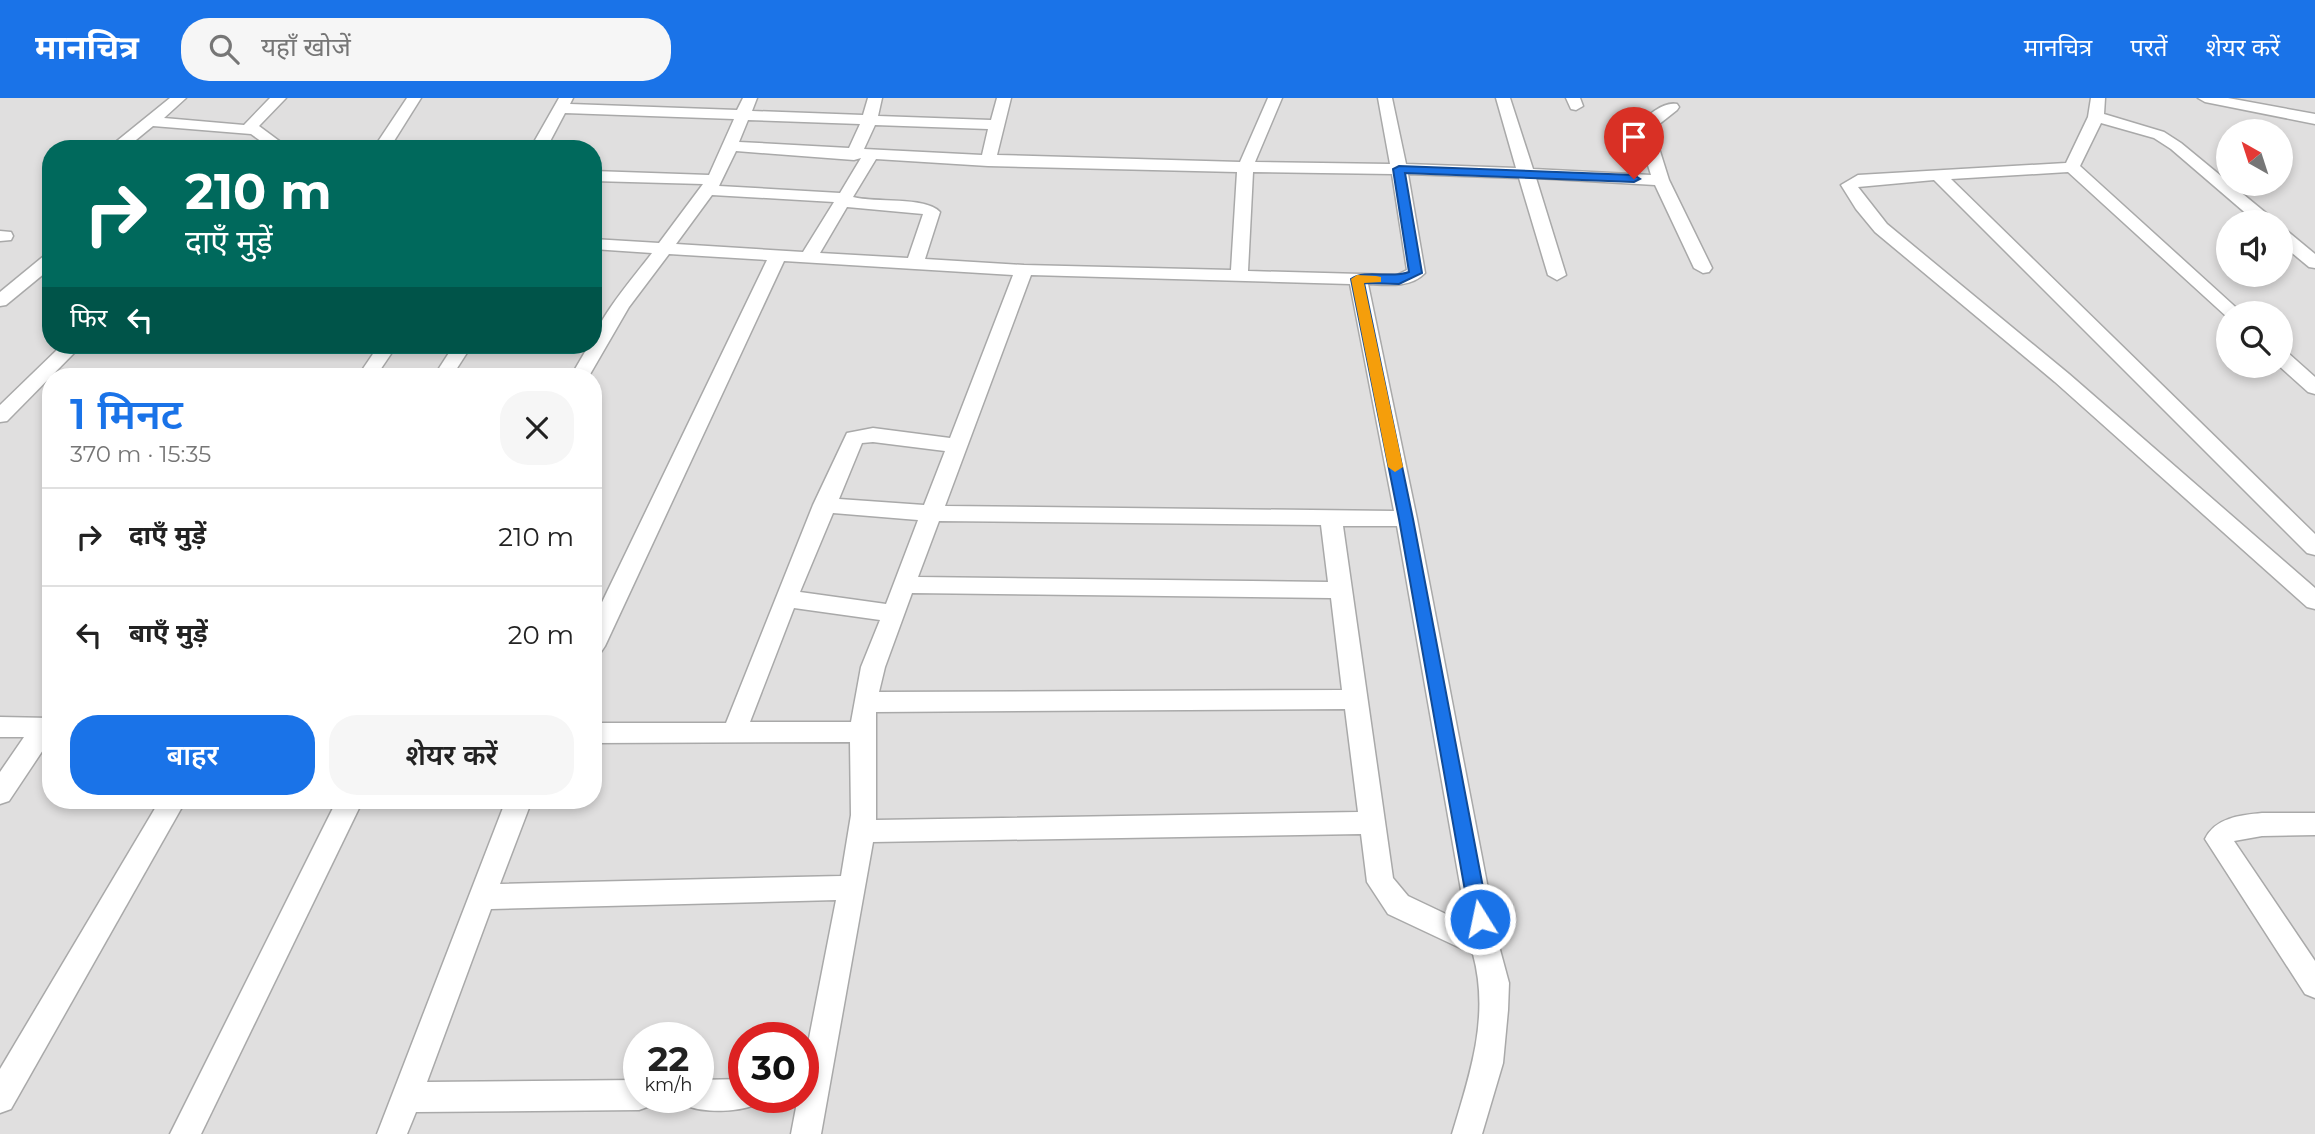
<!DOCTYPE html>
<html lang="hi">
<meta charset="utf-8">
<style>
:root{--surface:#fff;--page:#f6f6f6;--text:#222;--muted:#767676;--line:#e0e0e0;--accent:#1a73e8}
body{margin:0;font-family:Montserrat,"Noto Sans Devanagari",sans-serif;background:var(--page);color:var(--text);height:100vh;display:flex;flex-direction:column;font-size:26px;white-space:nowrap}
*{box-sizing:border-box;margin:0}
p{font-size:23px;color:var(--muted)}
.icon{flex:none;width:38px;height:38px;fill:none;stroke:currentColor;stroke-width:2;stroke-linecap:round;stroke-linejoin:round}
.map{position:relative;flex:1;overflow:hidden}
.side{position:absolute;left:42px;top:270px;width:560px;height:441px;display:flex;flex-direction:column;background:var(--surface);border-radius:28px;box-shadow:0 4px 10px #0003}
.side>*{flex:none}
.banner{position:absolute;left:42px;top:42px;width:560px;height:214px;border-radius:28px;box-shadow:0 4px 10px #0003;background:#00695c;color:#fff;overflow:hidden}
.needle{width:46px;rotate:321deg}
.controls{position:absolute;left:2216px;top:21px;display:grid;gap:14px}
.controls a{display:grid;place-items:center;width:77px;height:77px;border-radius:50%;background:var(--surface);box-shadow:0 4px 10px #0003;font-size:35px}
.speed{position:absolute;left:623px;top:924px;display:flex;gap:14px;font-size:35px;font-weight:700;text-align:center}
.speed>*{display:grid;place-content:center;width:91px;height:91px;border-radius:50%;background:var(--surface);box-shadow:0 4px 10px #0003;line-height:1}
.speed small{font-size:18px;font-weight:400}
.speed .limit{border:10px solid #d22;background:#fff;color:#111}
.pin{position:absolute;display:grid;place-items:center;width:60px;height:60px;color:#fff;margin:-72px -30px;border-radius:50% 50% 50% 0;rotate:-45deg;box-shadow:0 0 7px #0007}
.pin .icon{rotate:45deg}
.me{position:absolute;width:77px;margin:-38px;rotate:350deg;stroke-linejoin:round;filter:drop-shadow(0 0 5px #0008)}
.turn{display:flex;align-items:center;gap:24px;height:147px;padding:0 28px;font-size:32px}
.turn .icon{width:91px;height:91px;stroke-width:2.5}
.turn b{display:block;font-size:49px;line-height:60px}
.then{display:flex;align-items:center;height:66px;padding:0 28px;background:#0003;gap:14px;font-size:26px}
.round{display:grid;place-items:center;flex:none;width:74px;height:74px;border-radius:28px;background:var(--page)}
.overview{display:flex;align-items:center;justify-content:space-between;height:119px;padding:0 28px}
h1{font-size:42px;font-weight:600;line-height:52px;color:var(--accent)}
.primary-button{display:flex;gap:14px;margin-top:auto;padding:14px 28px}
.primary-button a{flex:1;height:80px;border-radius:28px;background:var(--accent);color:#fff;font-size:28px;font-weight:600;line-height:80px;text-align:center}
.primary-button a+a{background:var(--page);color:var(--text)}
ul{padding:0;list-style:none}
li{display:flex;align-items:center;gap:21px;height:98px;padding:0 28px;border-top:2px solid var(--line)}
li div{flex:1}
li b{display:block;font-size:26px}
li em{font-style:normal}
header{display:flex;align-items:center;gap:42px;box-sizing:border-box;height:98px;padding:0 35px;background:var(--accent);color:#fff}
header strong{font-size:33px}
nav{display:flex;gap:38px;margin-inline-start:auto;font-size:24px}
.search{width:490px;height:63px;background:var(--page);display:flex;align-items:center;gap:18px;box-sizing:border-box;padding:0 24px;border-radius:28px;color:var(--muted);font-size:26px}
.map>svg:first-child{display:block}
.residential{fill:#e0dfdf;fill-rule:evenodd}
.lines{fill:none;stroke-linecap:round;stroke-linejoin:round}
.street-casing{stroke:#a9a9a9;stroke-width:3}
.street{fill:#fff;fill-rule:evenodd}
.route{fill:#1a73e8;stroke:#114b97;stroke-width:2}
.slow{fill:#f59e0b}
</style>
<header>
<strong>मानचित्र</strong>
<div class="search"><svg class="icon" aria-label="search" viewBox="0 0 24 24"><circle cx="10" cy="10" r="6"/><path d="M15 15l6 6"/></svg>यहाँ खोजें</div>
<nav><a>मानचित्र</a><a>परतें</a><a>शेयर करें</a></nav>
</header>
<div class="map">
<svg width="2315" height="1036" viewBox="0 0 2315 1036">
<rect width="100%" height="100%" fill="#f2efe9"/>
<path class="residential" d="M0,0H2315V1036H0ZM2228,33H2280V86H2228ZM51,51H593V247H51ZM2228,124H2280V177H2228ZM2228,215H2280V268H2228ZM51,278H593V702H51ZM639,940H698V999H639ZM744,940H803V999H744Z"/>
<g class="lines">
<defs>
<g id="street">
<polygon points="170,0 186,0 164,20 244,27 270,0 286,0 259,28 290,51 272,51 251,36 153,28 125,51 107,51"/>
<polygon points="407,0 421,0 389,51 373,51"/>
<path d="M559,0H573L570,6L737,12L743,0H757L752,13L863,17L868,0H882L878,18L991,22L997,0H1011L997,57L1240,64L1268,0H1282L1255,64L1390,66L1378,0H1392L1406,66L1516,70L1496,0H1510L1533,71L1651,77L1637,31C1644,19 1663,3 1677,6L1679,9L1677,12L1653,31L1669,82L1712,170L1709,174L1703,175L1694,170L1655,87L1536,80L1566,177L1557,182L1548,177L1519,80L1408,76L1425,175C1411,190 1387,187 1368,186L1417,421L1499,848L1509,885L1508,912L1503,965L1482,1036H1452C1470,976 1490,919 1473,856L1388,816L1367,784L1361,736L873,744L821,1036H791L798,999H803V971L836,802L491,811L427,984L639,982V999H653L650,1008L639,1012L416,1014L407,1036H377L506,702H532L500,786L841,778L851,717L850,644L593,645V625H726L813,407L847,335L873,330L950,340L1013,177L784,163L605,548L601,554L593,557V523L767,162L669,156L629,209L589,278H571L589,247H593C593,225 638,174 652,155L593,151V141L659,145L703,86L593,83V73L709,77L734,21L565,15L546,51H530ZM748,22L860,26L849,50L739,44ZM875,27L988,31L982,57L864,51ZM736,53L854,62L861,60L840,95L719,88ZM876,61L988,68L1237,74L1231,172L1024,167L925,161L940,114C925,98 875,105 853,99ZM1253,74L1392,76L1407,172L1397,177L1248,173ZM712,97L834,104L803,154L676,146ZM847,109L923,116L908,160L820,155ZM1031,177L1350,186L1394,413L945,408ZM873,344L945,353L924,407L839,401L862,345ZM833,415L918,422L886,506L800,494ZM939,423L1321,427L1328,484L918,479ZM1343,428H1397L1467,826L1408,798L1393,780ZM912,495L1331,500L1342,592L879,594L885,569ZM794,510L880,522L861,569L851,624H750ZM1345,611L1358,714L876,722V614Z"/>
<polygon points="1566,0 1580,0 1583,8 1576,12 1571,11"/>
<polygon points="2091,0 2105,0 2104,16 2164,34 2181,45 2272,120 2274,124 2256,124 2171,51 2154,40 2101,25 2080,68 2242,215 2228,215 2227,219 2068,74 1951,81 2315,436 2315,457 2307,455 1934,82 1858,89 1887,126 2069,276 2315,490 2315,511 2307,509 2055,284 1875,134 1856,111 1841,87 1858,77 2066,65 2088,19"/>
<polygon points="2198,0 2228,0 2315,16 2315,26 2205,4"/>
<polygon points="2280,131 2286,132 2315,156 2315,170 2309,169 2280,145"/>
<polygon points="0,133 11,134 13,138 11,142 0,143"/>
<polygon points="51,156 51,170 6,207 0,208 0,194 45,157"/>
<polygon points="62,247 82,247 7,323 0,324 0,307"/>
<polygon points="379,247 397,247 376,278 358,278"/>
<polygon points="454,247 472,247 452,278 434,278"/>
<polygon points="2280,252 2287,254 2315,279 2315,296 2308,294 2279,268"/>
<polygon points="0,619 51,620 51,640 9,703 0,706 0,674 24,639 0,639"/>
<polygon points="160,702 186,702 11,1011 0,1015 0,971"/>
<polygon points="337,702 363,702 201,1036 170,1036"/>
<path d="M2262,715H2315V737L2262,738L2234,743L2315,863V900L2305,896L2205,741C2215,720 2240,717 2262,715Z"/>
<path d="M744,981V999H758L755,1007C736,1014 706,1015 687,1008L684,999H698V982Z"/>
</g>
</defs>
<use href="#street" class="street-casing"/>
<use href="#street" class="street"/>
</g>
<path class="route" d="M1399,68L1634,77L1640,81L1634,84L1405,75L1422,175L1399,186L1364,185L1413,421L1489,821L1487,828L1480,830L1473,828L1470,821L1399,421L1351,181C1365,171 1392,181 1409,174L1393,71Z"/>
<polygon class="slow" points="1376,178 1381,179 1381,184 1364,185 1403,369 1395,374 1388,369 1351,181 1357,177"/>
</svg>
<div class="controls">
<a><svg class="needle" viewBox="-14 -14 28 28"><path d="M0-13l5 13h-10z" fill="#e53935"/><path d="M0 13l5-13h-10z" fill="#767676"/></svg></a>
<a><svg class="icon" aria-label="sound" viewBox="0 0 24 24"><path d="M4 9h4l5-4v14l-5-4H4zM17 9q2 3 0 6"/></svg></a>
<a><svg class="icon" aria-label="search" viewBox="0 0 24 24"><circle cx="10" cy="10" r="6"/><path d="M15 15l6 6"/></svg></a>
</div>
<div class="speed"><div>22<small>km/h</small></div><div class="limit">30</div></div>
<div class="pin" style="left:1634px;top:81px;background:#d93025"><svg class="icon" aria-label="arrive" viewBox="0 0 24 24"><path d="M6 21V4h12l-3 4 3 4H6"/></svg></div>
<svg class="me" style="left:1480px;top:821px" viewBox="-20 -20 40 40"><circle r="17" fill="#1a73e8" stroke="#fff" stroke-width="3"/><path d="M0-11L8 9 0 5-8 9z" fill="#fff"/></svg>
<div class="banner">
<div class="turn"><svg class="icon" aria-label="right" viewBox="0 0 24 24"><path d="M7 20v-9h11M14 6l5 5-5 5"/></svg><div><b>210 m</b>दाएँ मुड़ें</div></div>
<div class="then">फिर<svg class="icon" aria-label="left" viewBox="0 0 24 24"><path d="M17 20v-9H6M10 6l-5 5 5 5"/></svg></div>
</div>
<section class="side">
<div class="overview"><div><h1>1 मिनट</h1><p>370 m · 15:35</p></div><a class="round"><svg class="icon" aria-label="close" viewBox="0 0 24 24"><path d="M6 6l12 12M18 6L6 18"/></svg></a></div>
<ul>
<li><svg class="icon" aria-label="right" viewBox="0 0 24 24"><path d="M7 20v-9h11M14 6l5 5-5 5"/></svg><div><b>दाएँ मुड़ें</b></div><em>210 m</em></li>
<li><svg class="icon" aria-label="left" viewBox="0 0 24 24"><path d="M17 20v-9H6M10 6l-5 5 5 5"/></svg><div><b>बाएँ मुड़ें</b></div><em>20 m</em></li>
</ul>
<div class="primary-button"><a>बाहर</a><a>शेयर करें</a></div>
</section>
</div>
